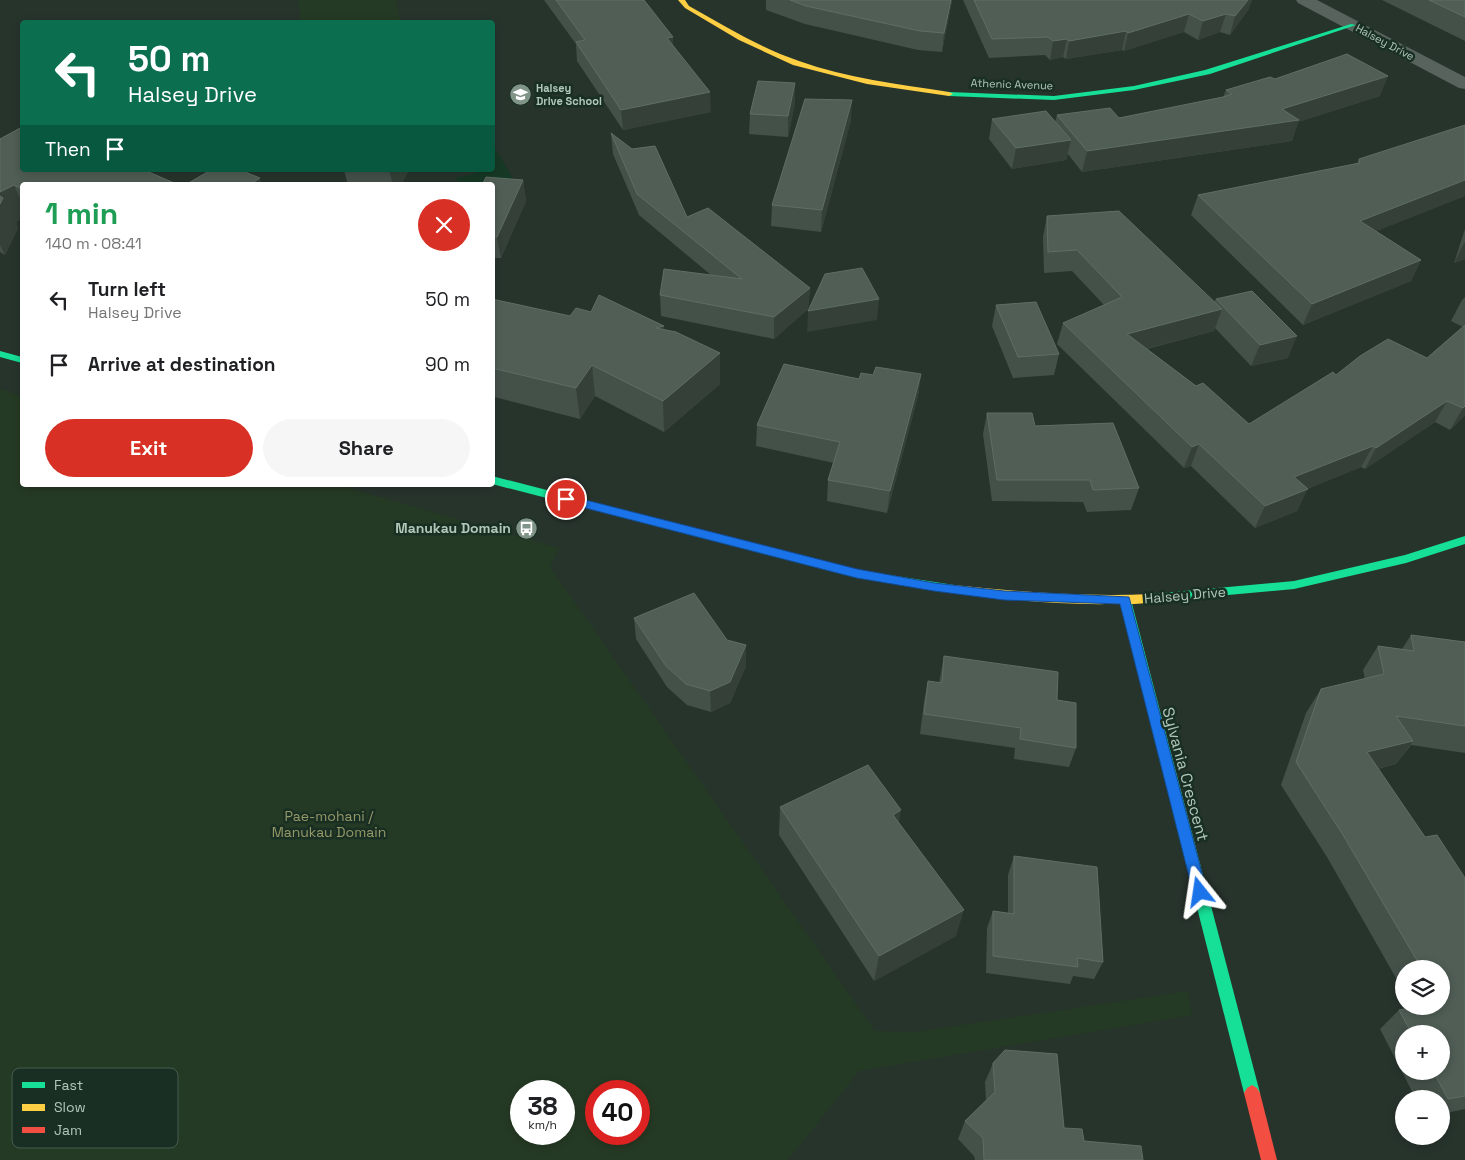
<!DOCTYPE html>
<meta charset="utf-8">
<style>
:root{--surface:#fff;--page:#f6f6f6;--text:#202124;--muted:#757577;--accent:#d93025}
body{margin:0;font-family:"Space Grotesk",sans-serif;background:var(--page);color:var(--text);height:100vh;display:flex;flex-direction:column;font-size:19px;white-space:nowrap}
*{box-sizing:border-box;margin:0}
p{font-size:16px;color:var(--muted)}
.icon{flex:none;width:28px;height:28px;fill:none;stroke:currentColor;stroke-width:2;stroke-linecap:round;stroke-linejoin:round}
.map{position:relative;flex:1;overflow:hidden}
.drawer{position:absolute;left:20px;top:182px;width:475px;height:305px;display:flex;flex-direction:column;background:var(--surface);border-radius:5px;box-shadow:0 2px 8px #0003}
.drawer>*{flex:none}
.guide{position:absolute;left:20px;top:20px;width:475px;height:152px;border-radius:5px;box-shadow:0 2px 8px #0003;background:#0b6e4f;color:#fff;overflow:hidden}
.tools{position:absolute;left:1395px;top:960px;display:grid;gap:10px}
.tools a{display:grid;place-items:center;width:55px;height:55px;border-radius:50%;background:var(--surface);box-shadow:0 2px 8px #0003;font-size:25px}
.speed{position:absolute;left:510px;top:1080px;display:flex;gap:10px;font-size:25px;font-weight:700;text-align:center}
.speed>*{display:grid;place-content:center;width:65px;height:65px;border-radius:50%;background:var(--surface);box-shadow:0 2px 8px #0003;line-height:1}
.speed small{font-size:12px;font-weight:400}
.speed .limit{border:8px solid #d22;background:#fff;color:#111}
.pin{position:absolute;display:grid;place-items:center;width:42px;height:42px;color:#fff;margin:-21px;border:2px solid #fff;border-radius:50%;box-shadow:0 1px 5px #0007}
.me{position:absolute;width:55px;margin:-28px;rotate:345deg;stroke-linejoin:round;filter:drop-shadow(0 0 4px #0008)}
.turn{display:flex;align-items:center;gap:18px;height:105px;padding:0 25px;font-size:22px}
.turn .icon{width:65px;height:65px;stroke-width:2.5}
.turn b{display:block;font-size:35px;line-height:42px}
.then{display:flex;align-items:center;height:48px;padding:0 25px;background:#0003;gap:10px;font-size:19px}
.round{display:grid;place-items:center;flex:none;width:52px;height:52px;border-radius:26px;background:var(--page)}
.headline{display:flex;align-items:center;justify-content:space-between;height:85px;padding:0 25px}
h1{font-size:30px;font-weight:700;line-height:38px;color:#1e9e55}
.cta{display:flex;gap:10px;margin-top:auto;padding:10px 25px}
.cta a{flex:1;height:58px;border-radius:30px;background:var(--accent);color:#fff;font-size:20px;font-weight:700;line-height:58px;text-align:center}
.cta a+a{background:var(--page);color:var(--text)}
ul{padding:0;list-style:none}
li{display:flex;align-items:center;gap:15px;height:65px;padding:0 25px}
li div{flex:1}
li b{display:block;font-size:19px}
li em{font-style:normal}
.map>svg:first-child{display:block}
.green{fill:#253a24;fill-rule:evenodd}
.water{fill:#173825}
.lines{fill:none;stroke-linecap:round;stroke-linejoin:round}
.street{fill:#57635c;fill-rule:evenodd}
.fast{fill:#16e098;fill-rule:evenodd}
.slow{fill:#ffcf43;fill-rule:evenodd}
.jam{fill:#f24e42;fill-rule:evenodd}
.wall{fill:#445149;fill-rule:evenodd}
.shaded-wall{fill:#344038}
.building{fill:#505e55;stroke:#5f6e65}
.route{fill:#1a73e8;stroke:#114b97}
.labels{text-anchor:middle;stroke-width:5;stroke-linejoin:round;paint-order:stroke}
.far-street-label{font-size:11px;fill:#b0c7ba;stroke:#1a2f23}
.far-poi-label{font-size:11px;font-weight:bold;fill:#b0c7ba;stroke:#1a2f23;text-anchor:start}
.poi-label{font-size:14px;font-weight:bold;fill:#b0c7ba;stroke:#1a2f23;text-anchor:end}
.street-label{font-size:14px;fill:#b0c7ba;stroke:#1a2f23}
.park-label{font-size:14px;fill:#959867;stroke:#1a2f23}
.near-street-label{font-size:16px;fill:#b0c7ba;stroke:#1a2f23}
.key{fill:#1a2f23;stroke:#475d50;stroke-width:1}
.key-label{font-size:14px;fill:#b0c7ba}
</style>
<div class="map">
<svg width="1465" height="1160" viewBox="0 0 1465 1160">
<rect width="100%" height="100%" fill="#27342c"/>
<g class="green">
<polygon points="298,0 396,0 401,22 301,22"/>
<path d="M0,389L22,396V485H338L559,548L550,567L875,1031L916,1032L1188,991L1192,1015L859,1071L788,1160H0ZM564,1091V1134H521V1091ZM639,1091V1134H596V1091Z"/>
</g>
<polygon class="water" points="493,145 514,180 492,185 460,185 456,178 477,173 475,170 492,170"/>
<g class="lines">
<polygon class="street" points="1296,0 1317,0 1465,77 1465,89 1459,88 1298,3"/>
<g class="fast">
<polygon points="1351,24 1356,25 1210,74 1134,90 1054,100 949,96 945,94 949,92 1054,96 1134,86 1205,70"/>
<polygon points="0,351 22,357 22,363 0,357"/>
<polygon points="492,476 857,570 954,585 958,586 960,589 958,592 954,593 857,578 492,484"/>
<polygon points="1465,536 1465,544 1406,563 1294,589 1151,602 1147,601 1145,598 1147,595 1151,594 1294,581 1405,555"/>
<polygon points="1125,596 1129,597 1131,600 1260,1093 1257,1098 1252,1101 1247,1098 1244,1093 1119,600 1121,597"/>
</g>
<g class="slow">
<path d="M678,0H685L689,6C725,26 760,48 799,61C847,78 898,84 949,92L953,94L949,96L867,84L793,65L739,40L685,8Z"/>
<path d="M954,585C1020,592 1085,597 1151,594L1155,595L1157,598L1155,601C1142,605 1126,604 1113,604C1060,605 1007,600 954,593L950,592L948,589L950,586Z"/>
</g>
<polygon class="jam" points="1252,1085 1257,1088 1260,1093 1277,1160 1261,1160 1244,1093 1247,1088"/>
</g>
<g class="wall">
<polygon points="544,0 644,0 711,112 623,130 577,61 576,44"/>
<polygon points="766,0 952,0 942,52 918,50 805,24 766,10"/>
<polygon points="963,0 1252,0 1248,10 1230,35 1220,32 1198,40 1184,32 1124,51 1122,50 1066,59 1063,57 1050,60 1045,55 989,58"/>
<polygon points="1382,0 1465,0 1465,41"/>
<polygon points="1275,79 1380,96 1298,122 1292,141 1082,172 1068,154 1066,160 1012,169 989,139 992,119 1055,122 1057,115 1119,118 1223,97 1226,90"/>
<polygon points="795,103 788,137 749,134 750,114"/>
<polygon points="851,120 821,232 771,226 772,205"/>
<polygon points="611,133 687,217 810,288 808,309 774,339 661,316 660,295 711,275 639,215 613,154"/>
<polygon points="0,139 22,185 22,218 16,222 18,228 5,255 0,252"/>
<polygon points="1359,159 1465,196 1376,231 1421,260 1411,281 1303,325 1191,215 1198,195 1357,163"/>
<polygon points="344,170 409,170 401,185 348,185"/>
<polygon points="523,180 526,201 501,258 492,258 492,185"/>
<polygon points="1047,216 1214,302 1216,299 1288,358 1251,366 1215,328 1214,331 1147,349 1196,386 1249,424 1336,375 1427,358 1463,327 1451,321 1462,300 1465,297 1465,415 1450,430 1435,422 1365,469 1361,467 1307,489 1297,511 1255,528 1191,466 1184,468 1057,344 1063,323 1104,305 1072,271 1044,273 1043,237"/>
<polygon points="1465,229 1465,259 1454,263"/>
<polygon points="492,299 570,316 665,330 720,384 664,432 595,396 580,419 494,397 492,399"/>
<polygon points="996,305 1059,354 1054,375 1013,378 992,326"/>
<polygon points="921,374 918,396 887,513 827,501 828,480 834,463 756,446 757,425 873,375"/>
<polygon points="987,413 1035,426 1139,488 1131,510 1087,512 1083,502 992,501 983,434"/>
<polygon points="634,618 746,645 746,666 730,703 711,712 687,705 667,687 636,639"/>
<path d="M1411,635L1465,642V753L1411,745L1396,764L1378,769L1425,837L1465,878V1109L1441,1114V1099H1416L1380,1029L1399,1010L1413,1007L1412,1006H1441V969H1404V992L1327,857L1281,785L1306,713L1321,689L1365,679L1363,670L1378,646L1402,649ZM1404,1034H1441V1071H1404Z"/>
<polygon points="944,656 1057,700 1076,748 1069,767 1014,759 1015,748 920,734 924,702 928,681 939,683"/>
<polygon points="780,807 956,936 874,981 779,835"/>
<polygon points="1014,856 1103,962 1094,979 1073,976 1070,984 986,973 987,928 993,911 1008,913 1008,875"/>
<polygon points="993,1063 1064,1128 1084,1141 1143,1160 975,1160 974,1156 958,1139 965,1121 986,1100 985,1082"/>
</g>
<g class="shaded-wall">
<polygon points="951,0 952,0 942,52 944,33"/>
<polygon points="1248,0 1252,0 1248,10 1230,35 1235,16"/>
<polygon points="1189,14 1184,32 1124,51 1128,33"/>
<polygon points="1226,14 1220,32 1198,40 1203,21"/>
<polygon points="1126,31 1122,50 1066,59 1069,41"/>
<polygon points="673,37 673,56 667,38"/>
<polygon points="1067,39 1063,57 1050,60 1053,41"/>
<polygon points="1388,76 1380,96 1298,122 1292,141 1082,172 1087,151 1282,109"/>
<polygon points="492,77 494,85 492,112"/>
<polygon points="795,83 795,103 788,137 788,116"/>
<polygon points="710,92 711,112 623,130 621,110"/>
<polygon points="852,100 851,120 821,232 822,210"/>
<polygon points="1071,140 1066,160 1012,169 1016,148"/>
<polygon points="389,170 409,170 401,185 393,185"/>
<polygon points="260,178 262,185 249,185"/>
<polygon points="523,180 526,201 501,258 497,237"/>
<polygon points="1465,180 1465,196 1351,241 1360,221"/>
<polygon points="14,185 22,203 22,218 16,222 18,228 5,255 0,245 0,192"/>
<polygon points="1465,242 1465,259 1454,263 1464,243"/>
<polygon points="1421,260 1411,281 1303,325 1312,304"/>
<polygon points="810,288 808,309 774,339 774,317"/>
<polygon points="879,299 877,320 807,332 808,311"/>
<polygon points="1222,309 1214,331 1121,355 1127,334"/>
<polygon points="664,326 666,357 656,328"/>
<polygon points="1297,336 1288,358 1251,366 1260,345"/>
<polygon points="720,353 720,384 664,432 663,401"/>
<polygon points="592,365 595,396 580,419 576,388"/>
<polygon points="921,374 918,396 887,513 890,491"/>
<polygon points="1447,401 1435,422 1365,469 1376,448"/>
<polygon points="1465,406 1465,415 1450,430 1463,408"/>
<polygon points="1199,444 1191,466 1184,468 1192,447"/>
<polygon points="1373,446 1361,467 1284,498 1294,477"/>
<polygon points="1308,489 1297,511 1255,528 1265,506"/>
<polygon points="746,645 746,666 730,703 711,712 710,691"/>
<polygon points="1413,741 1396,764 1351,775 1367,752"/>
<polygon points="901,810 896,838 893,815"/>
<polygon points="964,910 956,936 874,981 879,956"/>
</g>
<g class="building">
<polygon points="556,0 644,0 673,37 667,38 710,92 621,110 576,42 585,40"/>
<polygon points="790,0 951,0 944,33 920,31 806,6"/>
<polygon points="974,0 1248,0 1235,16 1226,14 1203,21 1189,14 1128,33 1126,31 1069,41 1067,39 1053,41 1048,37 992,39"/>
<polygon points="1429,0 1465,0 1465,17"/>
<polygon points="1347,54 1388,76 1282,109 1299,120 1087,151 1057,115 1110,108 1119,118 1223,97 1232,94 1226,90 1270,77 1275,79"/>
<polygon points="758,81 795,83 788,116 750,114"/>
<polygon points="805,99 852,100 822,210 772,205"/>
<polygon points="1046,111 1071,140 1016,148 992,119"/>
<polygon points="1465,125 1465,180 1360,221 1421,260 1312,304 1198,195 1360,163 1359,159"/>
<polygon points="22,127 22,170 144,170 179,185 22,185 22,189 14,185 0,192 0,139"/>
<polygon points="611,133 632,149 655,146 687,217 708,208 810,288 774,317 660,295 664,269 742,279 637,194"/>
<polygon points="211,170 240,170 260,178 249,185 185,185"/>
<polygon points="486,177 523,180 497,237 492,237 492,185 482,185"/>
<polygon points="0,196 3,198 0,204"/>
<polygon points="1119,211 1222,309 1127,334 1196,386 1203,383 1249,424 1333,372 1336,375 1360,356 1388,339 1427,358 1465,325 1465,406 1463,408 1447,401 1376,448 1373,446 1294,477 1308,489 1265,506 1199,444 1192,447 1063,323 1122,297 1077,250 1048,252 1047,216"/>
<polygon points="862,268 879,299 808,311 825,274"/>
<polygon points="1252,291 1297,336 1260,345 1216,299"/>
<polygon points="599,295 664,326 656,328 676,332 720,353 663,401 592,365 576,388 492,368 492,299 570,316 576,308 591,312"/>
<polygon points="1036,302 1059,354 1018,357 996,305"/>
<polygon points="784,364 859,379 861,373 873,375 876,367 921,374 890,491 828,480 840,442 757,425"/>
<polygon points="987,413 1032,413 1035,426 1113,423 1139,488 1093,490 1090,480 997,480"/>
<polygon points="694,593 727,640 746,645 730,682 710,691 686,684 666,666 634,618"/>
<polygon points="1411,635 1465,642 1465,726 1396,716 1413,741 1367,752 1425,837 1437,835 1465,878 1465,1096 1448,1099 1433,1071 1441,1071 1441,1034 1412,1034 1399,1010 1418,1006 1441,1006 1441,969 1422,969 1343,835 1296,762 1321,689 1384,674 1378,646 1414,651"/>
<polygon points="944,656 1058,672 1057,700 1076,703 1076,748 1020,739 1021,728 924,714 928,681 942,683"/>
<polygon points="868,765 901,810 893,815 964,910 879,956 780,807"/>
<polygon points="1014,856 1097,867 1103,962 1077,958 1078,967 993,956 993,911 1014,914"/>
<polygon points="1005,1050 1057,1054 1064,1128 1082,1129 1084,1141 1141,1146 1143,1160 984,1160 983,1138 965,1121 995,1092 993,1063"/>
</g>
<polygon class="route" points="566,495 857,569 934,583 1004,591 1129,597 1207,892 1205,896 1200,898 1195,896 1193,892 1120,604 1004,600 934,591 857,578 562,502 561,499"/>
<defs>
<symbol id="school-disc" viewBox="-11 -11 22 22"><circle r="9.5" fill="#809488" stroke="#1a2f23"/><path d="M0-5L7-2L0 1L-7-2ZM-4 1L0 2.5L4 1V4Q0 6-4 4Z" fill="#fff"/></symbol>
<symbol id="bus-disc" viewBox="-11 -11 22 22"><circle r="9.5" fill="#809488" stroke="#1a2f23"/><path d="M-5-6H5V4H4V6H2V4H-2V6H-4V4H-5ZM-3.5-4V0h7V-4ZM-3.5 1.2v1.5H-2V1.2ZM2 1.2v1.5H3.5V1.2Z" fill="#fff"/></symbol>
</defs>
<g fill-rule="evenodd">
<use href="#school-disc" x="508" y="82" width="25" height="25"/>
<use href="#bus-disc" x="514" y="516" width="25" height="25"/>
</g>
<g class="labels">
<g class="far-street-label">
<text transform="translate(1385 42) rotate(28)" y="4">Halsey Drive</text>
<text transform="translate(1012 84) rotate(2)" y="4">Athenic Avenue</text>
</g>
<g class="far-poi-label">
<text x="536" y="92">Halsey<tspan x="536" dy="13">Drive School</tspan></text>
</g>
<g class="poi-label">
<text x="511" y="533">Manukau Domain</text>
</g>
<g class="street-label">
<text transform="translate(1185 595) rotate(-5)" y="5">Halsey Drive</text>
</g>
<g class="park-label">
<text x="329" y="821">Pae-mohani /<tspan x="329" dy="16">Manukau Domain</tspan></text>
</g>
<g class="near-street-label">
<text transform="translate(1186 774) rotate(75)" y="6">Sylvania Crescent</text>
</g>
</g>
<rect x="12" y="1068" width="166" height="80" rx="8" class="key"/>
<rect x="22" y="1082" width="23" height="6" fill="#16e098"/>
<rect x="22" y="1104" width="23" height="7" fill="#ffcf43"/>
<rect x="22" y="1127" width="23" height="6" fill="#f24e42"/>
<g class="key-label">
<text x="54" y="1090">Fast</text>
<text x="54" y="1112">Slow</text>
<text x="54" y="1135">Jam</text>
</g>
</svg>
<div class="tools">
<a><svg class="icon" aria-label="layers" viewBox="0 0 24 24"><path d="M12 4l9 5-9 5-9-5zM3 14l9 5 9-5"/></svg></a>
<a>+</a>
<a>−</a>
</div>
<div class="speed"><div>38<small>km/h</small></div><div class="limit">40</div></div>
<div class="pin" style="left:566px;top:499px;background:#d93025"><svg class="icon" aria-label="arrive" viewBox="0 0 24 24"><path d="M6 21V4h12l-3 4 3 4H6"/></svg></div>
<svg class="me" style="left:1200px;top:892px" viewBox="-20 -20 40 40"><path d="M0-17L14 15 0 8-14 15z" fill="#1a73e8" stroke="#fff" stroke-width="4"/></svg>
<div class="guide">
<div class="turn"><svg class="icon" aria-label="left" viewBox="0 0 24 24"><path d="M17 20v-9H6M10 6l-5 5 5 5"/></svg><div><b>50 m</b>Halsey Drive</div></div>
<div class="then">Then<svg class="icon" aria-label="arrive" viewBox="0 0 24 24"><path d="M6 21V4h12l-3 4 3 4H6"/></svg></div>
</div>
<section class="drawer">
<div class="headline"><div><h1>1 min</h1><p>140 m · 08:41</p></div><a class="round" style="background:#d93025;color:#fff"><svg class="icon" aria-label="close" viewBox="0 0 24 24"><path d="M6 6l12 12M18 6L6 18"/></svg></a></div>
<ul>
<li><svg class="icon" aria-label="left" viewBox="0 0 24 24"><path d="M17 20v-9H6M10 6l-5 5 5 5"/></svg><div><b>Turn left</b><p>Halsey Drive</p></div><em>50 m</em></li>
<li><svg class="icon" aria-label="arrive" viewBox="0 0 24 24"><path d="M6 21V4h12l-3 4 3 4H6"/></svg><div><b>Arrive at destination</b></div><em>90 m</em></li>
</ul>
<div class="cta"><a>Exit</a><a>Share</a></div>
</section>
</div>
